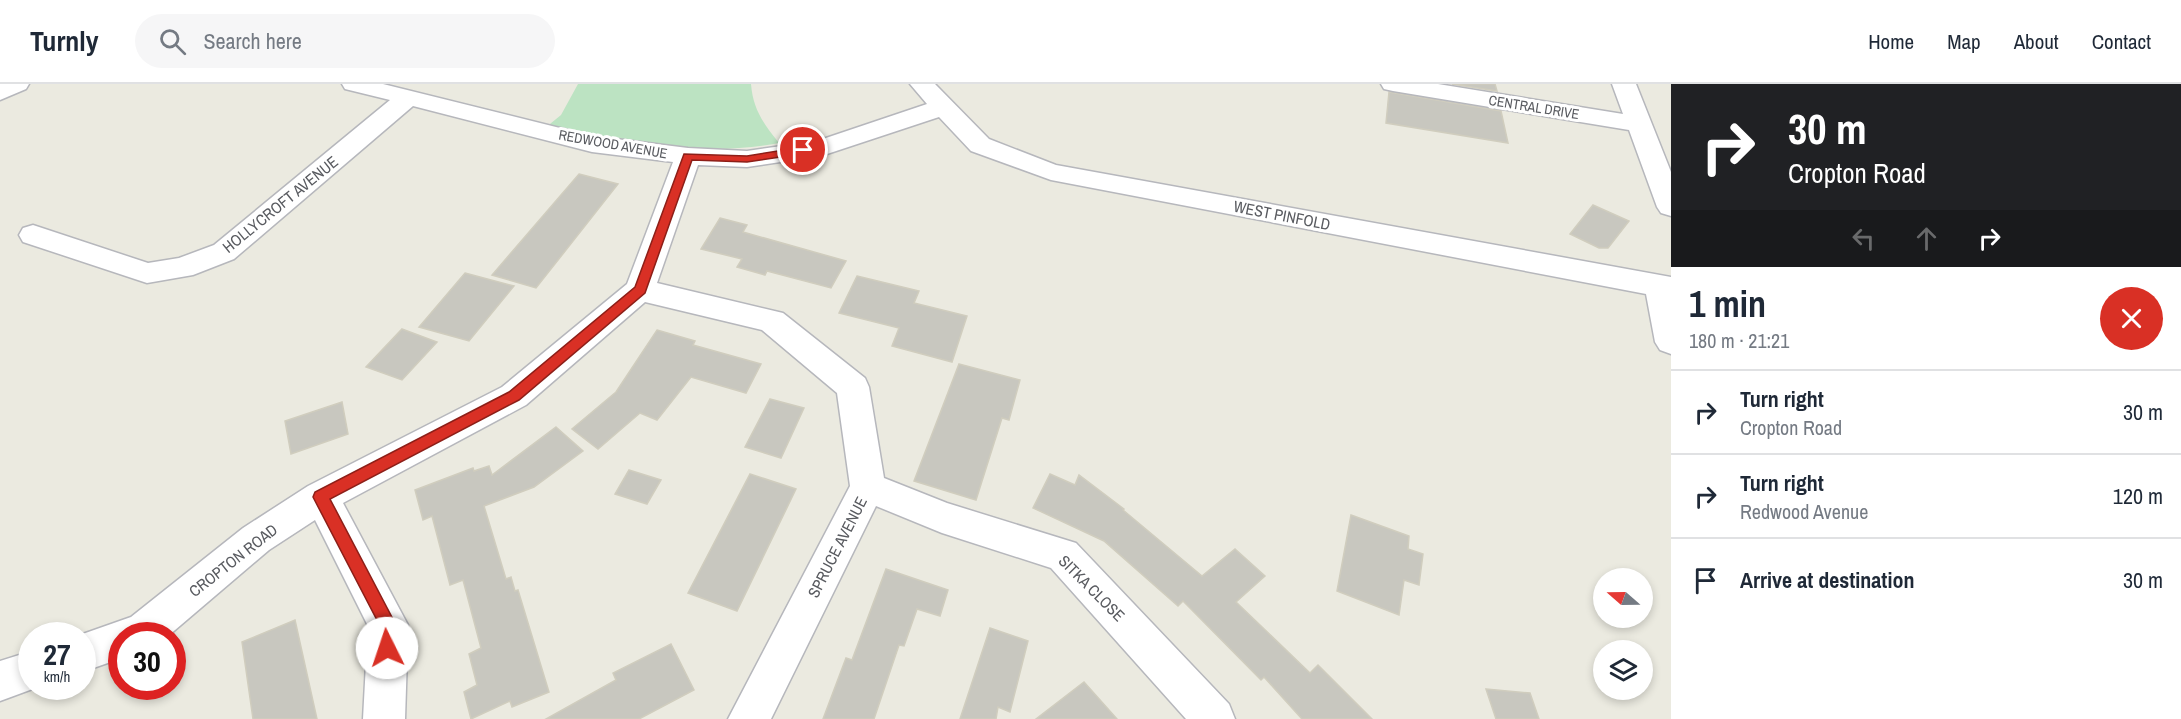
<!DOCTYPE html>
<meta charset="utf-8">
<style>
:root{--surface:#fff;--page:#f6f6f7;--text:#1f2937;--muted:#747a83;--line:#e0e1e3}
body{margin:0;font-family:"Archivo Narrow",sans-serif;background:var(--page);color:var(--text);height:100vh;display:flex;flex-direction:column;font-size:22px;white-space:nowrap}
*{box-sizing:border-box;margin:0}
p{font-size:20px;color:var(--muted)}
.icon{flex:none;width:33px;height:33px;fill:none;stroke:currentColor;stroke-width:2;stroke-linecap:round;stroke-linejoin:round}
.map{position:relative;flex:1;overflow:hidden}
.drawer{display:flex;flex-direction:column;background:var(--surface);width:510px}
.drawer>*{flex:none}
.hud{background:#202124;color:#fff;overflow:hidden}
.needle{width:39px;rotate:290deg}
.controls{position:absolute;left:1593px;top:484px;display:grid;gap:12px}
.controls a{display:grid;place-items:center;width:60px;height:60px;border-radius:50%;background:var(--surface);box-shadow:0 3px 9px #0003;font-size:30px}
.speed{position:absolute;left:18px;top:538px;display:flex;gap:12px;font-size:30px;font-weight:700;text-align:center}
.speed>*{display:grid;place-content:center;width:78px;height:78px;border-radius:50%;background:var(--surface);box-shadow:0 3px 9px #0003;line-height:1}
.speed small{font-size:15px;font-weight:400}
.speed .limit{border:9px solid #d22;background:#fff;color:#111}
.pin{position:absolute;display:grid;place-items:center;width:51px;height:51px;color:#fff;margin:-26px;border:3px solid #fff;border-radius:50%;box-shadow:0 2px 6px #0007}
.me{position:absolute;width:66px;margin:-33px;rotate:356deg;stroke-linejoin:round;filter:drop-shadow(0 0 4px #0008)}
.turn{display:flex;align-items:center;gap:21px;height:126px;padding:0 18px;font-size:27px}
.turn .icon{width:78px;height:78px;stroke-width:2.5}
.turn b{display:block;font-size:42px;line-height:51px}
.lanes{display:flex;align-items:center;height:57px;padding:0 18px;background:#0003;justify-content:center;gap:30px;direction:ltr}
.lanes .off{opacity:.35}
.round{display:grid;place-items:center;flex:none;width:63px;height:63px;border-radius:32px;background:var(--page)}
.head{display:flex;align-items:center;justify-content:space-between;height:102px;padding:0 18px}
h1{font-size:36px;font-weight:700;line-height:45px}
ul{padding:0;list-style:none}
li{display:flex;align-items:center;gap:18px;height:84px;padding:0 18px;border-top:2px solid var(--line)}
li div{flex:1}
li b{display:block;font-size:22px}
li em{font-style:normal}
header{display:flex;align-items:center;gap:36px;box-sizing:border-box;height:84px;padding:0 30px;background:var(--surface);border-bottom:2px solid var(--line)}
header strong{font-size:28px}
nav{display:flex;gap:33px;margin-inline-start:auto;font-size:21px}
.search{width:420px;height:54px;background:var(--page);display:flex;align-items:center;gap:15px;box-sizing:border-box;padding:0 21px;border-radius:33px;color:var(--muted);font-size:22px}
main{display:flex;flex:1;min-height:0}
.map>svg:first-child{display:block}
.green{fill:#bce3c2}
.building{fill:#c8c7bf;stroke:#d0cdbe;stroke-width:1.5}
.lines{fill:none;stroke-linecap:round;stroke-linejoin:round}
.minor-casing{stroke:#b6b7bc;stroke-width:3}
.minor{fill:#fff;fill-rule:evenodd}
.route{fill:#d93025;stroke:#8d1f18;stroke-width:1.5}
.labels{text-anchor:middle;stroke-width:6;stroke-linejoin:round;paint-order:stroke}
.far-street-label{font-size:14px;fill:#595b60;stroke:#fff}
.street-label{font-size:16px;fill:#595b60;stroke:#fff}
</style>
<header>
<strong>Turnly</strong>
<div class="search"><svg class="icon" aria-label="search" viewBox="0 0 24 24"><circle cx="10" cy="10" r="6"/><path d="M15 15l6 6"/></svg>Search here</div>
<nav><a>Home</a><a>Map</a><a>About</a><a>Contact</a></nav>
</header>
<main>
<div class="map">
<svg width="1671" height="635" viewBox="0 0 1671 635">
<rect width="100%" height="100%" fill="#ebeae0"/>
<path class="green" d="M578,0H751C753,25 763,39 779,59C702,74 621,57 545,44L561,31Z"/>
<g class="building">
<polygon points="1452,0 1495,0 1497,7"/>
<polygon points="1389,8 1501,27 1508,59 1386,39"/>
<polygon points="579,90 618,100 536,204 492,191"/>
<polygon points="1593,121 1629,137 1608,164 1599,164 1570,150"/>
<polygon points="720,134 747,141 743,148 846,177 831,204 767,187 765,191 737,183 742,175 701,165"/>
<polygon points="465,189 514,202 469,257 419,243"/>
<polygon points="857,192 919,207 914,219 967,232 952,278 892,262 899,244 839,229"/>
<polygon points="402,245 437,258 402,296 366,283"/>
<polygon points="657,246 695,257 693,261 761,280 746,309 691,293 657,336 640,329 598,365 572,345 616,308"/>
<polygon points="959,280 1020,296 1009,336 1002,334 976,416 914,397"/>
<polygon points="770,315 804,324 781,374 745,363"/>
<polygon points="342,318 348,350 291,370 285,337"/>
<polygon points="556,343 583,367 534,403 484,422 506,495 511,493 515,507 518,506 549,608 512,623 510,617 471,635 464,608 477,601 469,570 481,564 463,496 450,501 432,432 423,436 415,406 473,384 474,387 489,382 492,391"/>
<polygon points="629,386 661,396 647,420 615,410"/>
<polygon points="750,390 796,405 737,527 688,509"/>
<polygon points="1050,390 1075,401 1079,391 1124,425 1123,426 1202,492 1235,465 1265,492 1236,518 1310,589 1318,581 1372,635 1302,635 1264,593 1261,596 1183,517 1178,522 1104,457 1033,424"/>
<polygon points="1351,431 1409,452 1408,465 1423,470 1419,501 1404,496 1399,531 1337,507"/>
<polygon points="886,485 948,506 940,532 917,525 904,562 899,561 874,635 823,635 846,574 852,576"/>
<polygon points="295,536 317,635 253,635 242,558"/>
<polygon points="990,544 1028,557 1010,628 998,623 996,635 960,635"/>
<polygon points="671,560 694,606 639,635 546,635 616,596 613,589"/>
<polygon points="1084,598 1117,635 1036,635"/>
<polygon points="1486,605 1530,609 1539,635 1496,635"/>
</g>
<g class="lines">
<defs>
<g id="minor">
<polygon points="0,0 29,0 26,5 0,16"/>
<polygon points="342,0 383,0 592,52 688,64 747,67 817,57 927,20 910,0 935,0 989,55 1056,81 1671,193 1671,270 1660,266 1655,258 1646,210 1051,96 971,67 939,33 821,72 747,83 698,81 657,199 783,229 865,294 869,303 884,394 947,419 1076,459 1229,620 1235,635 1186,635 1051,484 942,449 876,422 771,635 728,635 850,402 837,309 762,246 645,218 526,321 343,419 408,541 405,635 363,635 368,542 315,436 269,466 168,552 122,552 122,574 82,588 82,552 77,552 131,533 243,444 308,402 502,303 627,200 673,78 592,68 413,22 234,175 193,191 147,199 23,158 19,151 23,144 33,141 148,179 179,174 214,161 390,16 345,5"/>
<polygon points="1381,0 1438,0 1623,30 1612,0 1636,0 1671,88 1671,132 1661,129 1657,123 1629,46 1393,7 1384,5"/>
<polygon points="32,567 32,603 38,603 0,617 0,577"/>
</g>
</defs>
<use href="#minor" class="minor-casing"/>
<use href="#minor" class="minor"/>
</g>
<polygon class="route" points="803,63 808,66 807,69 747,78 692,76 645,209 519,316 330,415 396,541 393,570 387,572 381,570 379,564 380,542 313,413 315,408 509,308 635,203 684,70 747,72"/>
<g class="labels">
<g class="far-street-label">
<text transform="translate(1534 23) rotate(9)" y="5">CENTRAL DRIVE</text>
<text transform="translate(613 60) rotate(10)" y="5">REDWOOD AVENUE</text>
</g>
<g class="street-label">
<text transform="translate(280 120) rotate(-39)" y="6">HOLLYCROFT AVENUE</text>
<text transform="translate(1282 131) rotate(11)" y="6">WEST PINFOLD</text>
<text transform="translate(837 463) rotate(-63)" y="6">SPRUCE AVENUE</text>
<text transform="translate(233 476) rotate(-38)" y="6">CROPTON ROAD</text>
<text transform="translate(1092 504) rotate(45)" y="6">SITKA CLOSE</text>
</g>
</g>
</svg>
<div class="controls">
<a><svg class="needle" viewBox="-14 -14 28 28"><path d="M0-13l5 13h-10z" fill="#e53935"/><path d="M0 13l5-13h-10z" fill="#747a83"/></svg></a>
<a><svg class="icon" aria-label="layers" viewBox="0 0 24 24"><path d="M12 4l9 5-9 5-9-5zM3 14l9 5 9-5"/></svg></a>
</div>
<div class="speed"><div>27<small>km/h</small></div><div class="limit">30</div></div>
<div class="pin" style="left:803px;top:66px;background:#d93025"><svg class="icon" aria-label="arrive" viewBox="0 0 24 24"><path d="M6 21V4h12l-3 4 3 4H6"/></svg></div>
<svg class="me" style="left:387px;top:564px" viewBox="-20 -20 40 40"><circle r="19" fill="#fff"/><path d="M0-13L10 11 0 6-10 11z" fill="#d93025"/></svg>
</div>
<section class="drawer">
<div class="hud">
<div class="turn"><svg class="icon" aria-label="right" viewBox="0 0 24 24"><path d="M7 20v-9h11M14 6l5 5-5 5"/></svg><div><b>30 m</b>Cropton Road</div></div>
<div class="lanes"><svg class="icon off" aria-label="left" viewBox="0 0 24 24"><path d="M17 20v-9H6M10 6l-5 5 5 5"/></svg><svg class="icon off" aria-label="ahead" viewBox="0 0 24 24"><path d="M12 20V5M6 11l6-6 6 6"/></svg><svg class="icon" aria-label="right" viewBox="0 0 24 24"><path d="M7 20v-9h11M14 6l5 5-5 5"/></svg></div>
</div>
<div class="head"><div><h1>1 min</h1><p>180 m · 21:21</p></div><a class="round" style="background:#d93025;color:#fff"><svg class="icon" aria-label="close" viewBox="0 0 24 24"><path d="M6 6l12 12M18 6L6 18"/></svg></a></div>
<ul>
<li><svg class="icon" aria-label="right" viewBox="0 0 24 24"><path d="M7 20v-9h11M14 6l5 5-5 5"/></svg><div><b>Turn right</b><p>Cropton Road</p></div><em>30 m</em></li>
<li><svg class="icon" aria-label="right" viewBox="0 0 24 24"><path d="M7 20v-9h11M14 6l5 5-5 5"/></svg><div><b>Turn right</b><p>Redwood Avenue</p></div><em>120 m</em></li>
<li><svg class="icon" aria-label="arrive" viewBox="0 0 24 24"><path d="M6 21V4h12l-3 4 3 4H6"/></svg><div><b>Arrive at destination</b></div><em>30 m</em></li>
</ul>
</section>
</main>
